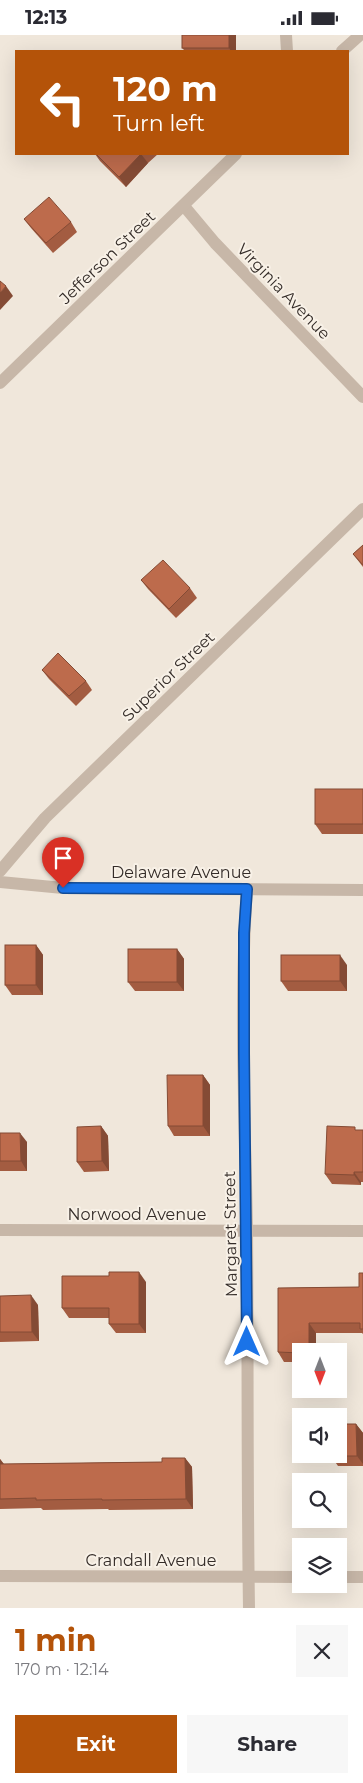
<!DOCTYPE html>
<meta charset="utf-8">
<style>
:root{--surface:#fff;--page:#f7f7f7;--text:#2b2b33;--muted:#7c7c81;--accent:#b45309}
body{margin:0;font-family:Montserrat,sans-serif;background:var(--page);color:var(--text);height:100vh;display:flex;flex-direction:column;font-size:19px;white-space:nowrap}
*{box-sizing:border-box;margin:0}
p{font-size:16px;color:var(--muted)}
.icon{flex:none;width:28px;height:28px;fill:none;stroke:currentColor;stroke-width:2;stroke-linecap:round;stroke-linejoin:round}
.map{position:relative;height:1573px;overflow:hidden}
.panel{display:flex;flex-direction:column;background:var(--surface);flex:1}
.panel>*{flex:none}
.banner{position:absolute;left:15px;top:15px;width:334px;height:105px;border-radius:0px;box-shadow:0 5px 20px #0002;background:#b45309;color:#fff;overflow:hidden}
.needle{width:32px;rotate:180deg}
.controls{position:absolute;left:292px;top:1308px;display:grid;gap:10px}
.controls a{display:grid;place-items:center;width:55px;height:55px;border-radius:0px;background:var(--surface);box-shadow:0 5px 20px #0002;font-size:25px}
.pin{position:absolute;display:grid;place-items:center;width:42px;height:42px;color:#fff;margin:-51px -21px;border-radius:50% 50% 50% 0;rotate:-45deg;box-shadow:0 0 5px #0007}
.pin .icon{rotate:45deg}
.me{position:absolute;width:55px;margin:-28px;rotate:0deg;stroke-linejoin:round;filter:drop-shadow(0 0 4px #0008)}
.turn{display:flex;align-items:center;gap:18px;height:105px;padding:0 15px;font-size:22px}
.turn .icon{width:65px;height:65px;stroke-width:2.5}
.turn b{display:block;font-size:35px;line-height:42px}
.round{display:grid;place-items:center;flex:none;width:52px;height:52px;border-radius:0px;background:var(--page)}
.overview{display:flex;align-items:center;justify-content:space-between;height:85px;padding:0 15px}
h1{font-size:30px;font-weight:700;line-height:38px;color:var(--accent)}
.cta{display:flex;gap:10px;margin-top:auto;padding:10px 15px}
.cta a{flex:1;height:58px;border-radius:0px;background:var(--accent);color:#fff;font-size:20px;font-weight:700;line-height:58px;text-align:center}
.cta a+a{background:var(--page);color:var(--text)}
.status{display:flex;justify-content:space-between;align-items:center;height:35px;padding:0 25px;background:var(--surface);direction:ltr}
.status svg{height:14px;fill:currentColor}
.map>svg:first-child{display:block}
.lines{fill:none;stroke-linecap:round;stroke-linejoin:round}
.minor{stroke:#c7b7a8;stroke-width:12}
.wall{fill:#a35c41}
.shaded-wall{fill:#844b35}
.building{fill:#bd6b4c;stroke:#844b35}
.route-casing{stroke:#114b97;stroke-width:12}
.route{stroke:#1a73e8;stroke-width:9}
.labels{text-anchor:middle;stroke-width:4;stroke-linejoin:round;paint-order:stroke}
.street-label{font-size:16px;fill:#342c28;stroke:#f8f1e7}
</style>
<div class="status"><b>12:13</b><svg viewBox="0 0 49 12"><path d="M0 12V9h3v3zM5 12V6h3v6zM10 12V3h3v9zM15 12V0h3v12zM26 1h20v11H26zM47 4h2v5h-2z"/></svg></div>
<div class="map">
<svg width="363" height="1573" viewBox="0 0 363 1573">
<rect width="100%" height="100%" fill="#f0e7db"/>
<g class="lines">
<g class="minor">
<polyline points="286,0 287,16"/>
<polyline points="342,16 360,0"/>
<polyline points="184,171 215,208 363,362"/>
<polyline points="0,348 236,119"/>
<polyline points="0,836 45,783 363,474"/>
<polyline points="0,847 63,853 363,855"/>
<path d="M247,854C239,967 245,1081 247,1194C248,1321 247,1447 249,1573"/>
<polyline points="0,1195 363,1196"/>
<polyline points="0,1541 301,1542"/>
<polyline points="339,1542 363,1542"/>
</g>
</g>
<g class="wall">
<polygon points="182,0 236,0 236,16 185,16 182,13"/>
<polygon points="95,119 158,119 148,128 126,152 100,126"/>
<polygon points="24,184 71,187 77,197 53,218 31,193"/>
<polygon points="363,510 363,532 353,519"/>
<polygon points="141,545 190,553 197,563 176,583 148,554"/>
<polygon points="42,635 86,646 92,655 76,671 49,644"/>
<polygon points="363,754 363,799 322,799 315,789"/>
<polygon points="36,910 43,920 43,960 12,960 5,950"/>
<polygon points="177,914 184,924 184,956 135,956 128,947"/>
<polygon points="347,930 347,956 288,956 281,946"/>
<polygon points="203,1040 210,1050 210,1101 174,1101 168,1091"/>
<polygon points="101,1091 108,1101 109,1136 84,1137 77,1127"/>
<polygon points="357,1095 363,1095 363,1147 361,1147 361,1150 332,1149 325,1139"/>
<polygon points="0,1098 27,1107 27,1136 0,1136"/>
<polygon points="363,1238 363,1299 362,1298 316,1298 316,1316 301,1316 301,1327 284,1327 278,1317 278,1253 359,1252"/>
<polygon points="146,1247 146,1298 116,1298 109,1289 109,1283 69,1283 62,1273"/>
<polygon points="0,1261 38,1270 39,1306 0,1307"/>
<polygon points="356,1389 363,1398 363,1431 338,1431 331,1421"/>
<polygon points="185,1423 192,1432 193,1474 109,1475 108,1474 43,1475 41,1473 0,1474 0,1424 4,1429 162,1427"/>
</g>
<g class="shaded-wall">
<polygon points="229,0 236,0 236,16 231,16 229,13"/>
<polygon points="141,119 148,128 126,152 119,142"/>
<polygon points="6,251 13,261 0,275 0,258"/>
<polygon points="36,910 43,920 43,960 36,950"/>
<polygon points="177,914 184,924 184,956 177,947"/>
<polygon points="340,920 347,930 347,956 340,946"/>
<polygon points="203,1040 210,1050 210,1101 203,1091"/>
<polygon points="101,1091 108,1101 109,1136 102,1126"/>
<polygon points="20,1098 27,1107 27,1136 21,1126"/>
<polygon points="354,1137 361,1147 361,1150 354,1140"/>
<polygon points="139,1237 146,1247 146,1298 139,1289"/>
<polygon points="31,1260 38,1270 39,1306 32,1297"/>
<polygon points="309,1288 316,1298 316,1316 309,1316"/>
<polygon points="356,1389 363,1398 363,1429 357,1421"/>
<polygon points="185,1423 192,1432 193,1474 186,1464"/>
<polygon points="0,1424 5,1431 0,1432"/>
</g>
<g class="building">
<rect x="182" y="0" width="47" height="13"/>
<polygon points="96,119 141,119 119,142"/>
<polygon points="49,162 71,187 46,208 24,184"/>
<polygon points="0,246 6,251 0,258"/>
<polygon points="363,510 363,530 353,519"/>
<polygon points="163,525 190,553 169,574 141,545"/>
<polygon points="58,618 86,646 69,661 42,635"/>
<rect x="315" y="754" width="48" height="35"/>
<rect x="5" y="910" width="31" height="40"/>
<rect x="128" y="914" width="49" height="33"/>
<rect x="281" y="920" width="59" height="26"/>
<polygon points="167,1040 203,1040 203,1091 168,1091"/>
<polygon points="101,1091 102,1126 77,1127 77,1092"/>
<polygon points="327,1091 355,1092 355,1095 363,1095 363,1137 354,1137 354,1140 325,1139"/>
<polygon points="0,1098 20,1098 21,1126 0,1126"/>
<polygon points="109,1237 139,1237 139,1289 109,1289 109,1273 62,1273 62,1241 109,1241"/>
<polygon points="359,1238 363,1238 363,1294 360,1294 360,1288 309,1288 309,1316 301,1316 301,1318 278,1317 278,1253 359,1252"/>
<polygon points="31,1260 32,1297 0,1297 0,1261"/>
<polygon points="339,1389 356,1389 357,1421 331,1421 331,1419 339,1419"/>
<polygon points="162,1423 185,1423 186,1464 102,1465 102,1464 36,1465 36,1463 0,1464 0,1429 162,1427"/>
</g>
<g class="lines">
<defs>
<polyline id="route" points="63,853 247,854 244,898 244,1018 247,1307"/>
</defs>
<use href="#route" class="route-casing"/>
<use href="#route" class="route"/>
</g>
<g class="labels">
<g class="street-label">
<text transform="translate(107 222) rotate(-44)" y="6">Jefferson Street</text>
<text transform="translate(284 256) rotate(46)" y="6">Virginia Avenue</text>
<text transform="translate(168 641) rotate(-44)" y="6">Superior Street</text>
<text x="181" y="843">Delaware Avenue</text>
<text x="137" y="1185">Norwood Avenue</text>
<text transform="translate(230 1199) rotate(-91)" y="6">Margaret Street</text>
<text x="151" y="1531">Crandall Avenue</text>
</g>
</g>
</svg>
<div class="controls">
<a><svg class="needle" viewBox="-14 -14 28 28"><path d="M0-13l5 13h-10z" fill="#e53935"/><path d="M0 13l5-13h-10z" fill="#7c7c81"/></svg></a>
<a><svg class="icon" aria-label="sound" viewBox="0 0 24 24"><path d="M4 9h4l5-4v14l-5-4H4zM17 9q2 3 0 6"/></svg></a>
<a><svg class="icon" aria-label="search" viewBox="0 0 24 24"><circle cx="10" cy="10" r="6"/><path d="M15 15l6 6"/></svg></a>
<a><svg class="icon" aria-label="layers" viewBox="0 0 24 24"><path d="M12 4l9 5-9 5-9-5zM3 14l9 5 9-5"/></svg></a>
</div>
<div class="pin" style="left:63px;top:853px;background:#d93025"><svg class="icon" aria-label="arrive" viewBox="0 0 24 24"><path d="M6 21V4h12l-3 4 3 4H6"/></svg></div>
<svg class="me" style="left:247px;top:1307px" viewBox="-20 -20 40 40"><path d="M0-17L14 15 0 8-14 15z" fill="#1a73e8" stroke="#fff" stroke-width="4"/></svg>
<div class="banner">
<div class="turn"><svg class="icon" aria-label="left" viewBox="0 0 24 24"><path d="M17 20v-9H6M10 6l-5 5 5 5"/></svg><div><b>120 m</b>Turn left</div></div>
</div>
</div>
<section class="panel">
<div class="overview"><div><h1>1 min</h1><p>170 m · 12:14</p></div><a class="round"><svg class="icon" aria-label="close" viewBox="0 0 24 24"><path d="M6 6l12 12M18 6L6 18"/></svg></a></div>
<div class="cta"><a>Exit</a><a>Share</a></div>
</section>
